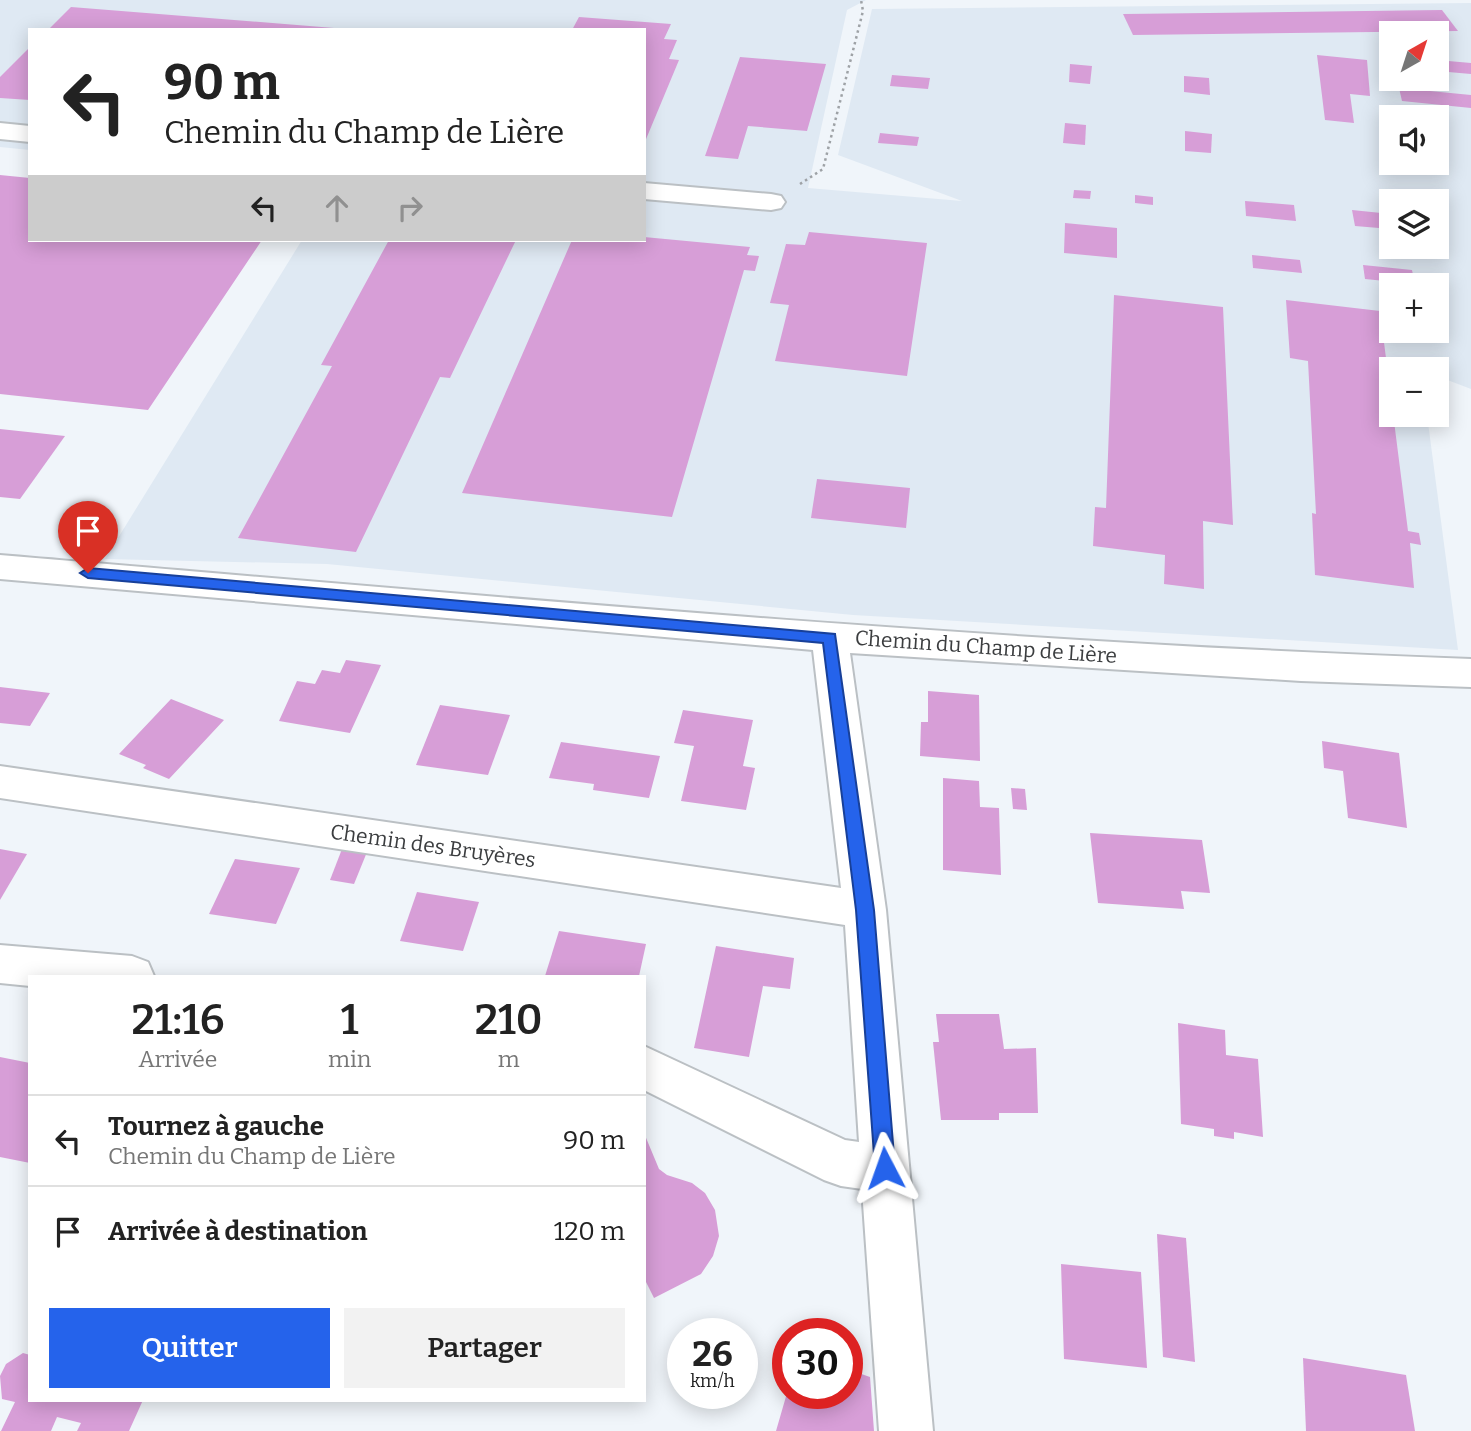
<!DOCTYPE html>
<html lang="fr">
<meta charset="utf-8">
<style>
:root{--surface:#fff;--page:#f2f2f2;--text:#222;--muted:#767676;--line:#e0e0e0;--accent:#2563eb}
body{margin:0;font-family:Bitter,serif;background:var(--page);color:var(--text);height:100vh;display:flex;flex-direction:column;font-size:26px;white-space:nowrap}
*{box-sizing:border-box;margin:0}
p{font-size:23px;color:var(--muted)}
.icon{flex:none;width:38px;height:38px;fill:none;stroke:currentColor;stroke-width:2;stroke-linecap:round;stroke-linejoin:round}
.map{position:relative;flex:1;overflow:hidden}
.drawer{position:absolute;left:28px;top:975px;width:618px;height:427px;display:flex;flex-direction:column;background:var(--surface);border-radius:0px;box-shadow:0 4px 18px #0003}
.drawer>*{flex:none}
.banner{position:absolute;left:28px;top:28px;width:618px;height:214px;border-radius:0px;box-shadow:0 4px 18px #0003;background:#fff;color:var(--text);overflow:hidden}
.needle{width:46px;rotate:39deg}
.controls{position:absolute;left:1379px;top:21px;display:grid;gap:14px}
.controls a{display:grid;place-items:center;width:70px;height:70px;border-radius:0px;background:var(--surface);box-shadow:0 4px 18px #0003;font-size:35px}
.speed{position:absolute;left:667px;top:1318px;display:flex;gap:14px;font-size:35px;font-weight:700;text-align:center}
.speed>*{display:grid;place-content:center;width:91px;height:91px;border-radius:50%;background:var(--surface);box-shadow:0 4px 18px #0003;line-height:1}
.speed small{font-size:18px;font-weight:400}
.speed .limit{border:10px solid #d22;background:#fff;color:#111}
.pin{position:absolute;display:grid;place-items:center;width:60px;height:60px;color:#fff;margin:-72px -30px;border-radius:50% 50% 50% 0;rotate:-45deg;box-shadow:0 0 7px #0007}
.pin .icon{rotate:45deg}
.me{position:absolute;width:77px;margin:-38px;rotate:356deg;stroke-linejoin:round;filter:drop-shadow(0 0 5px #0008)}
.turn{display:flex;align-items:center;gap:24px;height:147px;padding:0 21px;font-size:32px}
.turn .icon{width:91px;height:91px;stroke-width:2.5}
.turn b{display:block;font-size:49px;line-height:60px}
.lanes{display:flex;align-items:center;height:66px;padding:0 21px;background:#0003;justify-content:center;gap:35px;direction:ltr}
.lanes .off{opacity:.35}
.eta{display:flex;justify-content:space-evenly;align-items:center;height:119px;text-align:center}
.eta b{font-size:42px;font-weight:600;line-height:49px}
.primary-button{display:flex;gap:14px;margin-top:auto;padding:14px 21px}
.primary-button a{flex:1;height:80px;border-radius:0px;background:var(--accent);color:#fff;font-size:28px;font-weight:600;line-height:80px;text-align:center}
.primary-button a+a{background:var(--page);color:var(--text)}
ul{padding:0;list-style:none}
li{display:flex;align-items:center;gap:21px;height:91px;padding:0 21px;border-top:2px solid var(--line)}
li div{flex:1}
li b{display:block;font-size:26px}
li em{font-style:normal}
.map>svg:first-child{display:block}
.built{fill:#dfe9f3;fill-rule:evenodd}
.building{fill:#d79ed7}
.lines{fill:none;stroke-linecap:round;stroke-linejoin:round}
.minor-casing{stroke:#bbc0c4;stroke-width:4}
.path{stroke:#9ea2a6;stroke-width:2.5;stroke-dasharray:2.5 3.5;stroke-linecap:butt}
.minor{fill:#fff;fill-rule:evenodd}
.route{fill:#2563eb;stroke:#184099;stroke-width:2}
.labels{text-anchor:middle;stroke-width:5;stroke-linejoin:round;paint-order:stroke}
.street-label{font-size:21px;fill:#3b3d3f;stroke:#fff}
</style>
<div class="map">
<svg width="1471" height="1431" viewBox="0 0 1471 1431">
<rect width="100%" height="100%" fill="#f0f5fa"/>
<path class="built" d="M0,0H866L847,10L808,188L962,201L838,155L872,9L1471,3V389L1437,376V369H1391V415H1427L1458,650L853,615L327,564L105,559L302,240H644V30H30V150L0,147ZM1391,33H1437V79H1391ZM1391,117H1437V163H1391ZM1391,201H1437V247H1391ZM1391,285H1437V331H1391Z"/>
<g class="building">
<polygon points="71,7 334,28 334,30 48,30"/>
<polygon points="1442,10 1458,31 1133,35 1123,14"/>
<polygon points="579,17 671,24 664,39 677,40 669,59 679,60 644,144 644,30 572,30"/>
<polygon points="30,47 30,100 0,98 0,77"/>
<polygon points="1317,55 1367,60 1370,96 1350,94 1354,123 1325,120"/>
<polygon points="740,57 826,64 807,131 748,126 738,159 705,156"/>
<polygon points="1437,60 1471,63 1471,74 1437,71"/>
<polygon points="1070,64 1092,66 1090,84 1069,82"/>
<polygon points="892,75 930,78 928,89 890,86"/>
<polygon points="1184,76 1209,78 1210,95 1184,92"/>
<polygon points="1399,88 1471,95 1471,108 1402,101"/>
<polygon points="1065,123 1086,125 1085,145 1063,143"/>
<polygon points="1185,131 1212,134 1211,153 1185,151"/>
<polygon points="880,133 919,137 917,146 878,143"/>
<polygon points="0,175 30,178 30,240 262,240 148,410 0,394"/>
<polygon points="1074,190 1091,191 1090,199 1073,198"/>
<polygon points="1135,195 1153,197 1153,205 1135,203"/>
<polygon points="1245,201 1294,205 1296,221 1246,216"/>
<polygon points="1352,210 1391,214 1391,229 1355,226"/>
<polygon points="1065,223 1117,228 1117,258 1064,253"/>
<polygon points="809,232 927,243 907,376 775,361 789,305 770,303 786,244 805,245"/>
<polygon points="644,237 750,247 747,255 759,256 755,271 744,270 672,517 462,493 572,240 644,240"/>
<polygon points="389,240 516,240 450,378 440,377 356,552 238,538 332,366 321,365"/>
<polygon points="1252,255 1300,260 1302,273 1253,268"/>
<polygon points="1363,265 1412,270 1415,284 1365,279"/>
<polygon points="1114,295 1223,307 1233,525 1203,521 1204,589 1164,584 1165,555 1093,546 1095,507 1106,508"/>
<polygon points="1286,300 1380,311 1408,531 1419,533 1421,545 1410,543 1414,588 1315,575 1312,513 1316,514 1308,361 1290,358"/>
<polygon points="0,429 65,436 20,499 0,497"/>
<polygon points="817,479 910,488 906,528 811,518"/>
<polygon points="346,660 381,665 350,733 279,721 297,681 315,684 322,670 340,673"/>
<polygon points="0,687 50,693 30,726 0,723"/>
<polygon points="928,691 979,695 980,761 920,756 921,722 928,722"/>
<polygon points="171,699 224,720 169,779 143,768 146,765 119,754"/>
<polygon points="440,705 510,715 488,775 416,765"/>
<polygon points="683,710 753,720 743,766 755,768 746,810 681,801 694,746 674,743"/>
<polygon points="1322,741 1399,753 1407,828 1348,818 1343,771 1324,768"/>
<polygon points="561,742 660,756 649,798 593,790 594,784 549,778"/>
<polygon points="943,778 979,781 980,807 999,808 1001,875 943,870"/>
<polygon points="1011,788 1025,789 1027,810 1013,809"/>
<polygon points="1090,833 1202,840 1210,893 1181,891 1184,909 1098,903"/>
<polygon points="0,849 27,854 0,900"/>
<polygon points="342,849 367,852 354,884 330,880"/>
<polygon points="235,859 300,868 276,924 209,914"/>
<polygon points="417,892 479,902 463,951 400,941"/>
<polygon points="559,931 646,944 639,976 545,976"/>
<polygon points="716,946 794,958 790,989 763,986 749,1057 694,1048"/>
<polygon points="936,1014 999,1014 1004,1049 1036,1048 1038,1113 999,1113 999,1120 941,1120 933,1042 939,1042"/>
<polygon points="1178,1023 1225,1030 1226,1055 1258,1059 1263,1137 1234,1132 1234,1139 1214,1136 1214,1129 1181,1124"/>
<polygon points="0,1057 30,1063 30,1163 0,1157"/>
<polygon points="644,1133 659,1169 667,1175 692,1183 705,1193 715,1210 719,1236 713,1256 701,1274 654,1298 644,1278"/>
<polygon points="1157,1234 1186,1238 1195,1362 1163,1357"/>
<polygon points="1061,1264 1141,1272 1147,1368 1064,1359"/>
<polygon points="23,1353 30,1355 30,1400 143,1400 129,1431 77,1431 81,1423 57,1417 51,1431 1,1431 15,1402 2,1399 0,1376 6,1364"/>
<polygon points="1303,1358 1406,1375 1415,1431 1306,1431"/>
<polygon points="847,1369 870,1377 874,1431 776,1431 787,1393 847,1393"/>
</g>
<g class="lines">
<defs>
<g id="minor">
<polygon points="0,123 30,126 30,142 0,139"/>
<polygon points="644,183 771,194 781,196 785,202 781,208 771,210 644,199"/>
<path d="M0,555C490,596 980,642 1471,659V687L1301,681L850,653L886,910L933,1431H879L862,1189L841,1186L824,1180L644,1090V1046L845,1140L859,1142L845,925L0,798V766L841,888L813,650L0,579Z"/>
<polygon points="0,945 132,956 148,962 154,976 30,976 30,986 0,983"/>
</g>
</defs>
<use href="#minor" class="minor-casing"/>
<polyline class="path" points="800,184 823,169 863,11 861,0"/>
<use href="#minor" class="minor"/>
</g>
<polygon class="route" points="88,568 835,634 874,910 895,1168 892,1175 885,1178 878,1175 875,1168 856,910 823,643 88,578 80,573"/>
<g class="labels">
<g class="street-label">
<text transform="translate(986 647) rotate(4)" y="7">Chemin du Champ de Lière</text>
<text transform="translate(433 846) rotate(8)" y="7">Chemin des Bruyères</text>
</g>
</g>
</svg>
<div class="controls">
<a><svg class="needle" viewBox="-14 -14 28 28"><path d="M0-13l5 13h-10z" fill="#e53935"/><path d="M0 13l5-13h-10z" fill="#767676"/></svg></a>
<a><svg class="icon" aria-label="sound" viewBox="0 0 24 24"><path d="M4 9h4l5-4v14l-5-4H4zM17 9q2 3 0 6"/></svg></a>
<a><svg class="icon" aria-label="layers" viewBox="0 0 24 24"><path d="M12 4l9 5-9 5-9-5zM3 14l9 5 9-5"/></svg></a>
<a>+</a>
<a>−</a>
</div>
<div class="speed"><div>26<small>km/h</small></div><div class="limit">30</div></div>
<div class="pin" style="left:88px;top:573px;background:#d93025"><svg class="icon" aria-label="arrive" viewBox="0 0 24 24"><path d="M6 21V4h12l-3 4 3 4H6"/></svg></div>
<svg class="me" style="left:885px;top:1168px" viewBox="-20 -20 40 40"><path d="M0-17L14 15 0 8-14 15z" fill="#2563eb" stroke="#fff" stroke-width="4"/></svg>
<div class="banner">
<div class="turn"><svg class="icon" aria-label="left" viewBox="0 0 24 24"><path d="M17 20v-9H6M10 6l-5 5 5 5"/></svg><div><b>90 m</b>Chemin du Champ de Lière</div></div>
<div class="lanes"><svg class="icon" aria-label="left" viewBox="0 0 24 24"><path d="M17 20v-9H6M10 6l-5 5 5 5"/></svg><svg class="icon off" aria-label="ahead" viewBox="0 0 24 24"><path d="M12 20V5M6 11l6-6 6 6"/></svg><svg class="icon off" aria-label="right" viewBox="0 0 24 24"><path d="M7 20v-9h11M14 6l5 5-5 5"/></svg></div>
</div>
<section class="drawer">
<div class="eta">
<div><b>21:16</b><p>Arrivée</p></div>
<div><b>1</b><p>min</p></div>
<div><b>210</b><p>m</p></div>
</div>
<ul>
<li><svg class="icon" aria-label="left" viewBox="0 0 24 24"><path d="M17 20v-9H6M10 6l-5 5 5 5"/></svg><div><b>Tournez à gauche</b><p>Chemin du Champ de Lière</p></div><em>90 m</em></li>
<li><svg class="icon" aria-label="arrive" viewBox="0 0 24 24"><path d="M6 21V4h12l-3 4 3 4H6"/></svg><div><b>Arrivée à destination</b></div><em>120 m</em></li>
</ul>
<div class="primary-button"><a>Quitter</a><a>Partager</a></div>
</section>
</div>
